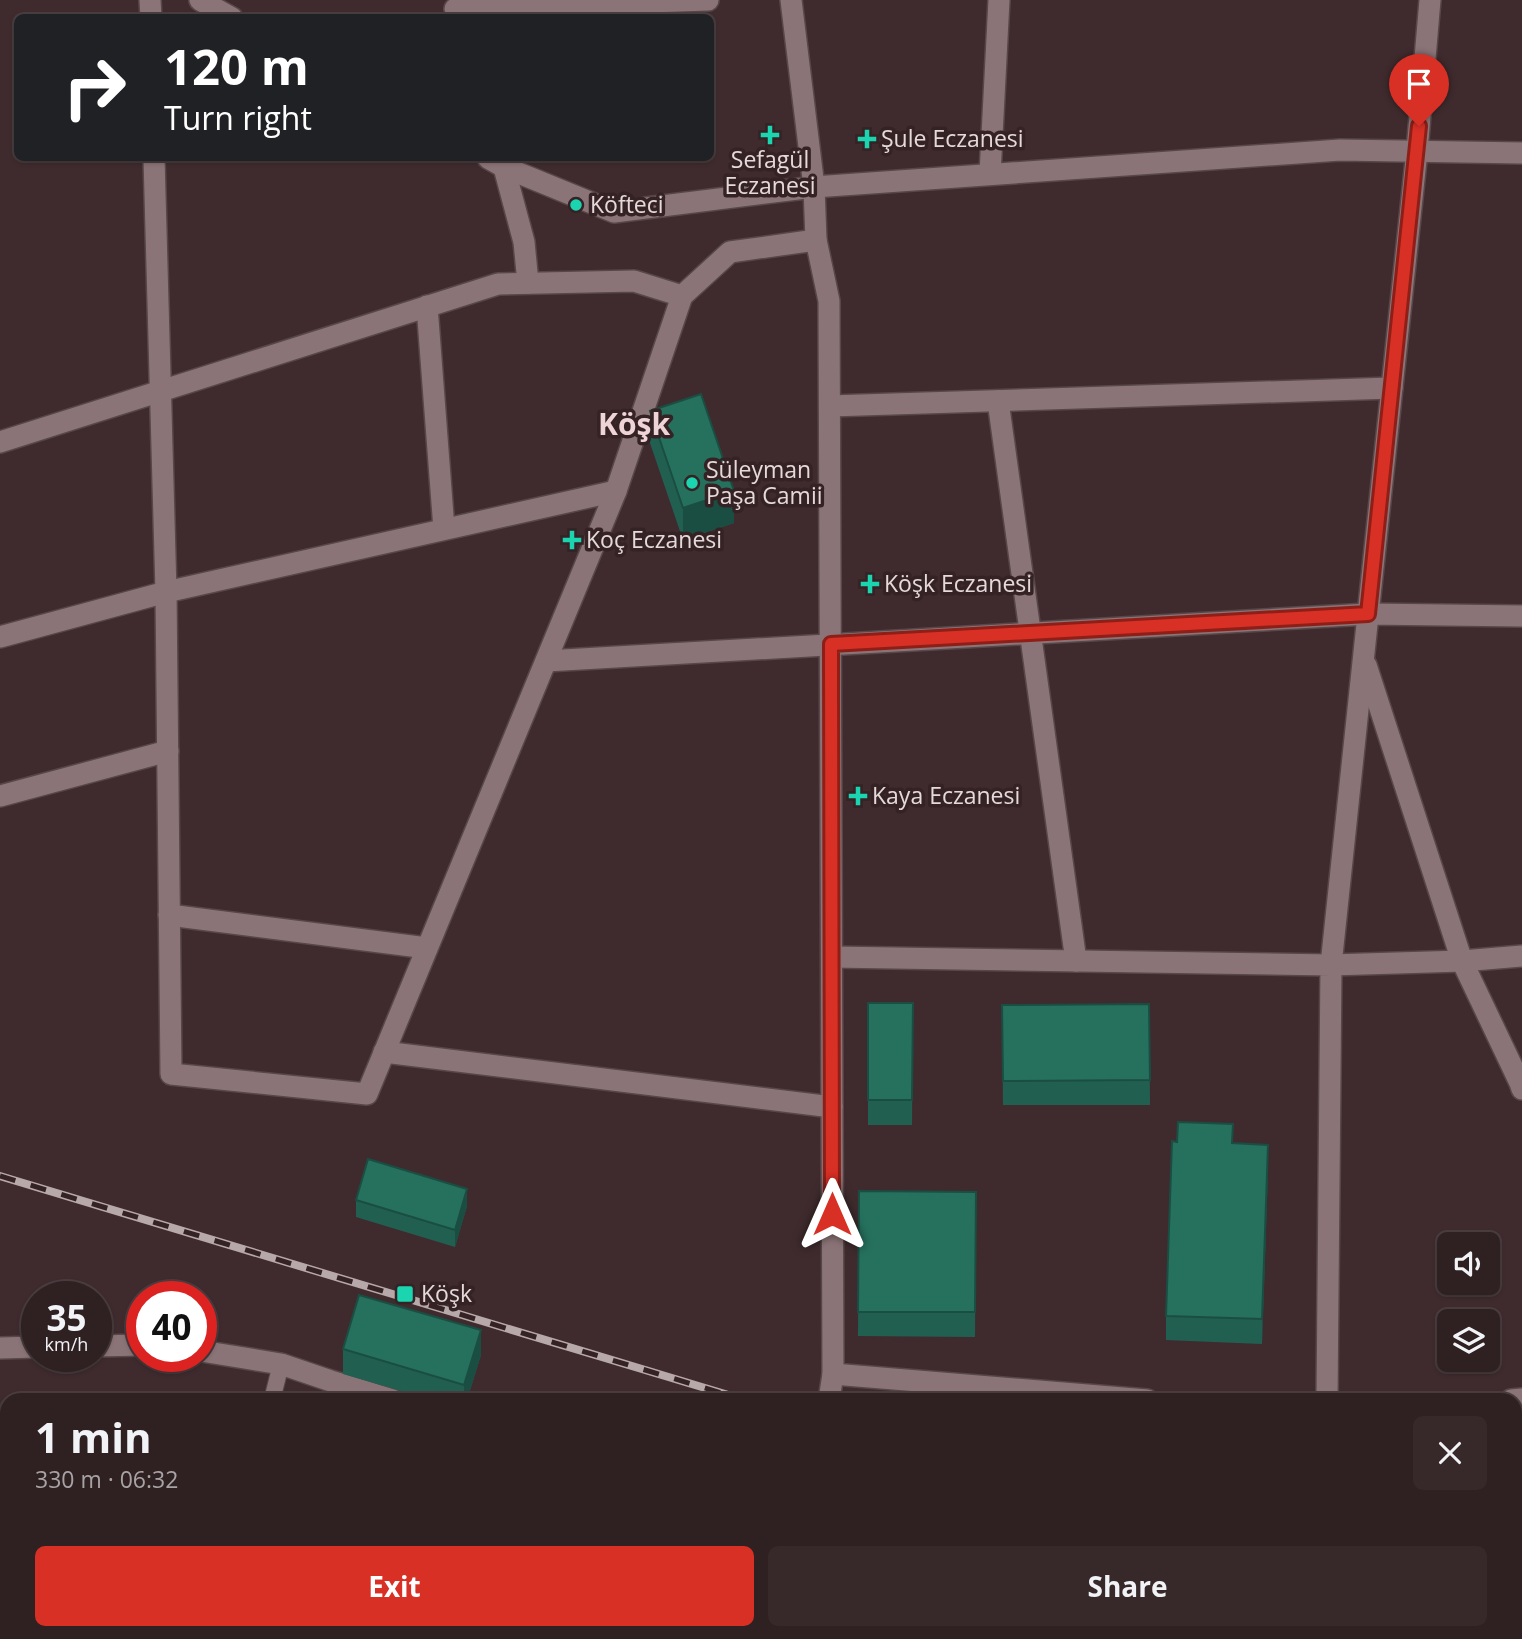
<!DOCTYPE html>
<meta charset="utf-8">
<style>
:root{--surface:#2f2022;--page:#37282a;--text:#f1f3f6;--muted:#a7a3a5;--line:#4a3e40;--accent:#d93025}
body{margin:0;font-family:"Open Sans",sans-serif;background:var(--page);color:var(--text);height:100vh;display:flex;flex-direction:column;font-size:26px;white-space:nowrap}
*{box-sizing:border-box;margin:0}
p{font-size:23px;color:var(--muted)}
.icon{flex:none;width:38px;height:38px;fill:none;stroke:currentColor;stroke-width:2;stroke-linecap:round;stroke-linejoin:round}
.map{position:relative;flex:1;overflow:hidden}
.drawer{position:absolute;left:0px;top:1393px;width:1522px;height:247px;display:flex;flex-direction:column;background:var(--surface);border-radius:21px 21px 0 0;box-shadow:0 2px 5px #0004,0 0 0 2px var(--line)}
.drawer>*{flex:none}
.hud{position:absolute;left:14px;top:14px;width:700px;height:147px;border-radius:10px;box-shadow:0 2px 5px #0004,0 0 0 2px var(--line);background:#202124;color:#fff;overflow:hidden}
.buttons{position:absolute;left:1437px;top:1232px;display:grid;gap:14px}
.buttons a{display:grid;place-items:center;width:63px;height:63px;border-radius:10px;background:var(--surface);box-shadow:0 2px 5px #0004,0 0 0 2px var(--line);font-size:35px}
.speed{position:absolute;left:21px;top:1281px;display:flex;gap:14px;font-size:35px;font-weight:700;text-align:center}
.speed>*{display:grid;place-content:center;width:91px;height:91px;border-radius:50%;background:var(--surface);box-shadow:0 2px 5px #0004,0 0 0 2px var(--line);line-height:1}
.speed small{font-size:18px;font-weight:400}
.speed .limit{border:10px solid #d22;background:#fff;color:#111}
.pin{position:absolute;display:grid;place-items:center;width:60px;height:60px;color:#fff;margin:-72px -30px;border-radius:50% 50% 50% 0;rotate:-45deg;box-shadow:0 0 7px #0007}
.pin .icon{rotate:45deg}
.me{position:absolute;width:77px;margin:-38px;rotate:0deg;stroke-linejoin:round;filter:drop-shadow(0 0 5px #0008)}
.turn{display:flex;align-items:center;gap:24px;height:147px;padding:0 35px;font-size:32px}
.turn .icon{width:91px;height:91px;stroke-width:2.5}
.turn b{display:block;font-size:49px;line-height:60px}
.round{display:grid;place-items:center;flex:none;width:74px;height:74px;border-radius:10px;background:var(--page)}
.head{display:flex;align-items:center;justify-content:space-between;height:119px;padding:0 35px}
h1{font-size:42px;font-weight:700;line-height:52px}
.action{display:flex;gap:14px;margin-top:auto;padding:14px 35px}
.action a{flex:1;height:80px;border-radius:10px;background:var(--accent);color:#fff;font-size:28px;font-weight:700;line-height:80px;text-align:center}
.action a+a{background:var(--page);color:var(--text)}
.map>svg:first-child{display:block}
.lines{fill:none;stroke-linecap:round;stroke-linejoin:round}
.service-casing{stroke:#574749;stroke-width:18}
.minor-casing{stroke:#574749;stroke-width:24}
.tertiary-casing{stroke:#574749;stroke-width:24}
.trunk-casing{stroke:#574749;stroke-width:24}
.service{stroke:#8b7477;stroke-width:16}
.minor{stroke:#8b7477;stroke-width:21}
.tertiary{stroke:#8b7477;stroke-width:21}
.trunk{stroke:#b87680;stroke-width:21}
.rail-casing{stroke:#b7a8aa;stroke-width:8}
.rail{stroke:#342224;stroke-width:5;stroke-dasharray:16;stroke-linecap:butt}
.wall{fill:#216051}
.shaded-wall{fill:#1b4e42}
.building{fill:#26705e;stroke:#1b4e42;stroke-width:2}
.route-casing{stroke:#8d1f18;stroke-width:18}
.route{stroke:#d93025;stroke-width:12}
.poi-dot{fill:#1bd5b1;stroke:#342224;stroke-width:2.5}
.labels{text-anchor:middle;stroke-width:7;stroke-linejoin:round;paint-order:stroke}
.poi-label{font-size:23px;fill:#e6d9db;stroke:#342224;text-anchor:start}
.district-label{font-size:30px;font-weight:bold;fill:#eed4d7;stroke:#342224}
</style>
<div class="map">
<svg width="1522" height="1639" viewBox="0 0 1522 1639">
<rect width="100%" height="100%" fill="#3f2b2e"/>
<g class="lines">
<defs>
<g id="service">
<polyline points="272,1400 281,1364"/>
<polyline points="0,1597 7,1590"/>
<polyline points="266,1633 268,1639"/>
<polyline points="661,1639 664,1633"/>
</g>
<g id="minor">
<polyline points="150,0 151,18"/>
<polyline points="200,0 232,18"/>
<polyline points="1430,0 1417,151 1331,965 1462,961 1522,956"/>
<polyline points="455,9 708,0"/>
<polyline points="154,158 166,592 171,1074 367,1094 616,491 682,296 730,252 816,240"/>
<polyline points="488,158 504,167 614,212 814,187"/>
<polyline points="502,160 524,242 528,283"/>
<polyline points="990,174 999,0"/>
<polyline points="427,306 444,529"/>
<polyline points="998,401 1076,961"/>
<polyline points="830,406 1392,388"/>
<polyline points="0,442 498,284 634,281 682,296"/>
<polyline points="0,637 166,592 616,491"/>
<polyline points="546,661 1368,614 1522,616"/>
<polyline points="1366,665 1462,961 1520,1083 1522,1089"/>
<polyline points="0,796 168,751"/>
<polyline points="169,915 427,948"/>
<polyline points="832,957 1331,965 1327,1400"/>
<polyline points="384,1052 832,1107"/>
<polyline points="96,1346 142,1345"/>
<polyline points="0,1348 37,1347"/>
<polyline points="201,1351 281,1364 331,1381 393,1400"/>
<polyline points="833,1374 1147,1400"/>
<polyline points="1511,1400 1522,1399"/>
<polyline points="1516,1604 1522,1606"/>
<polyline points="1189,1639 1238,1633"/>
</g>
<g id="tertiary">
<polyline points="791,0 814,187 816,240 829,301 833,1374 829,1400"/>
<polyline points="814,187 1340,150 1522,153"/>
<polyline points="826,1633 830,1639"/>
<polyline points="783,1639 786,1633"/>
</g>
<g id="trunk">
<polyline points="0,1619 7,1620"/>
<polyline points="59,1633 85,1639"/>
</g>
</defs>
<use href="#service" class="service-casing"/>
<use href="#minor" class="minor-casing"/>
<use href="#tertiary" class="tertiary-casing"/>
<use href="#trunk" class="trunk-casing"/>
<use href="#service" class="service"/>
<use href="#minor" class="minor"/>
<use href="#tertiary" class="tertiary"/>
<use href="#trunk" class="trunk"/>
<defs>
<g id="rail">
<polyline points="0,1176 745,1400"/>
<polyline points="1516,1504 1522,1503"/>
</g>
</defs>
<use href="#rail" class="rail-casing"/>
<use href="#rail" class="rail"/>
</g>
<g class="wall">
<polygon points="650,411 734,523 683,540 650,443"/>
<polygon points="868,1003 913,1003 912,1125 868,1125"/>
<polygon points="1149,1004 1150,1105 1003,1105 1002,1005"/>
<polygon points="1177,1142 1233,1143 1268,1170 1262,1344 1166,1340 1166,1316"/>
<polygon points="859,1191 976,1192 975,1337 858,1336"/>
<polygon points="356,1200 467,1206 455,1247 356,1217"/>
<polygon points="343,1349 481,1355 467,1400 432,1400 343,1374"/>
</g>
<g class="shaded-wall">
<polygon points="734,491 734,523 683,540 683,508"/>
<polygon points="1268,1145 1268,1170 1262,1344 1262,1319"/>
<polygon points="467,1189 467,1206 455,1247 455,1230"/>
<polygon points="481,1330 481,1355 467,1400 464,1400 464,1385"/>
</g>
<g class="building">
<polygon points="701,394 734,491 683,508 650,411"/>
<polygon points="868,1003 913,1003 912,1100 868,1100"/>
<polygon points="1149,1004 1150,1080 1003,1081 1002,1005"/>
<polygon points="1178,1122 1233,1124 1232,1143 1268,1145 1262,1319 1166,1316 1172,1141 1177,1142"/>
<polygon points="368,1159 467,1189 455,1230 356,1200"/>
<polygon points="859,1191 976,1192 975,1312 858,1312"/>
<polygon points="359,1295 481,1330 464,1385 343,1349"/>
</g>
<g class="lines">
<defs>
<polyline id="route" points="832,1214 831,644 1368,614 1419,126"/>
</defs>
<use href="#route" class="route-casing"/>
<use href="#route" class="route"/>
</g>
<g class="poi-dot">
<path d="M766.5 124.5h7v7h7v7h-7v7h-7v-7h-7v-7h7z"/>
<path d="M863.5 128.5h7v7h7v7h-7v7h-7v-7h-7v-7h7z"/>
<circle cx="576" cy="205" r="7"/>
<circle cx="692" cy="483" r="7"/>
<path d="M568.5 529.5h7v7h7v7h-7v7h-7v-7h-7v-7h7z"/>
<path d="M866.5 573.5h7v7h7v7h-7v7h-7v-7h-7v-7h7z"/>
<path d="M854.5 785.5h7v7h7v7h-7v7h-7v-7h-7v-7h7z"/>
<rect x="396" y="1285" width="18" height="18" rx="3.5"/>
</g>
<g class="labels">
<g class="poi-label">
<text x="881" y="147">Şule Eczanesi</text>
<text x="770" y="168" text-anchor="middle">Sefagül<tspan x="770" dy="26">Eczanesi</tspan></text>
<text x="590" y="213">Köfteci</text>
<text x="706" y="478">Süleyman<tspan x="706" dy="26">Paşa Camii</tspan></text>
<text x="586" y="548">Koç Eczanesi</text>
<text x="884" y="592">Köşk Eczanesi</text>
<text x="872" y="804">Kaya Eczanesi</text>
<text x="421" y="1302">Köşk</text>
</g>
<g class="district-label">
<text x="634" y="435">Köşk</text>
</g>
</g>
</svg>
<div class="buttons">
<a><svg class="icon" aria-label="sound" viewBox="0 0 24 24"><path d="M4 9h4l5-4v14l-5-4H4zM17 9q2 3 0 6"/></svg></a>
<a><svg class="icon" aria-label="layers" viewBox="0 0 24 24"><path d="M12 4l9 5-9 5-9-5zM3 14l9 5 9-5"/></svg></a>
</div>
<div class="speed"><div>35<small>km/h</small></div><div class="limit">40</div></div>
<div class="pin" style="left:1419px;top:126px;background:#d93025"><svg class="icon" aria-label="arrive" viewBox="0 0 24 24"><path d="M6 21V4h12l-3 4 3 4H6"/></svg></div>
<svg class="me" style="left:832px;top:1214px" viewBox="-20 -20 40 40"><path d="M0-17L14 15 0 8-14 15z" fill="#d93025" stroke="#fff" stroke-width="4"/></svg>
<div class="hud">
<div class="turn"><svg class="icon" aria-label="right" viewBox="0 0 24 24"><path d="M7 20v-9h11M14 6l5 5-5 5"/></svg><div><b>120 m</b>Turn right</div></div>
</div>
<section class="drawer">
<div class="head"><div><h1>1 min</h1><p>330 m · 06:32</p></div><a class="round"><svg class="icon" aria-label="close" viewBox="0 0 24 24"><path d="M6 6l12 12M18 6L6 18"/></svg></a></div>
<div class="action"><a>Exit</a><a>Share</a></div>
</section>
</div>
